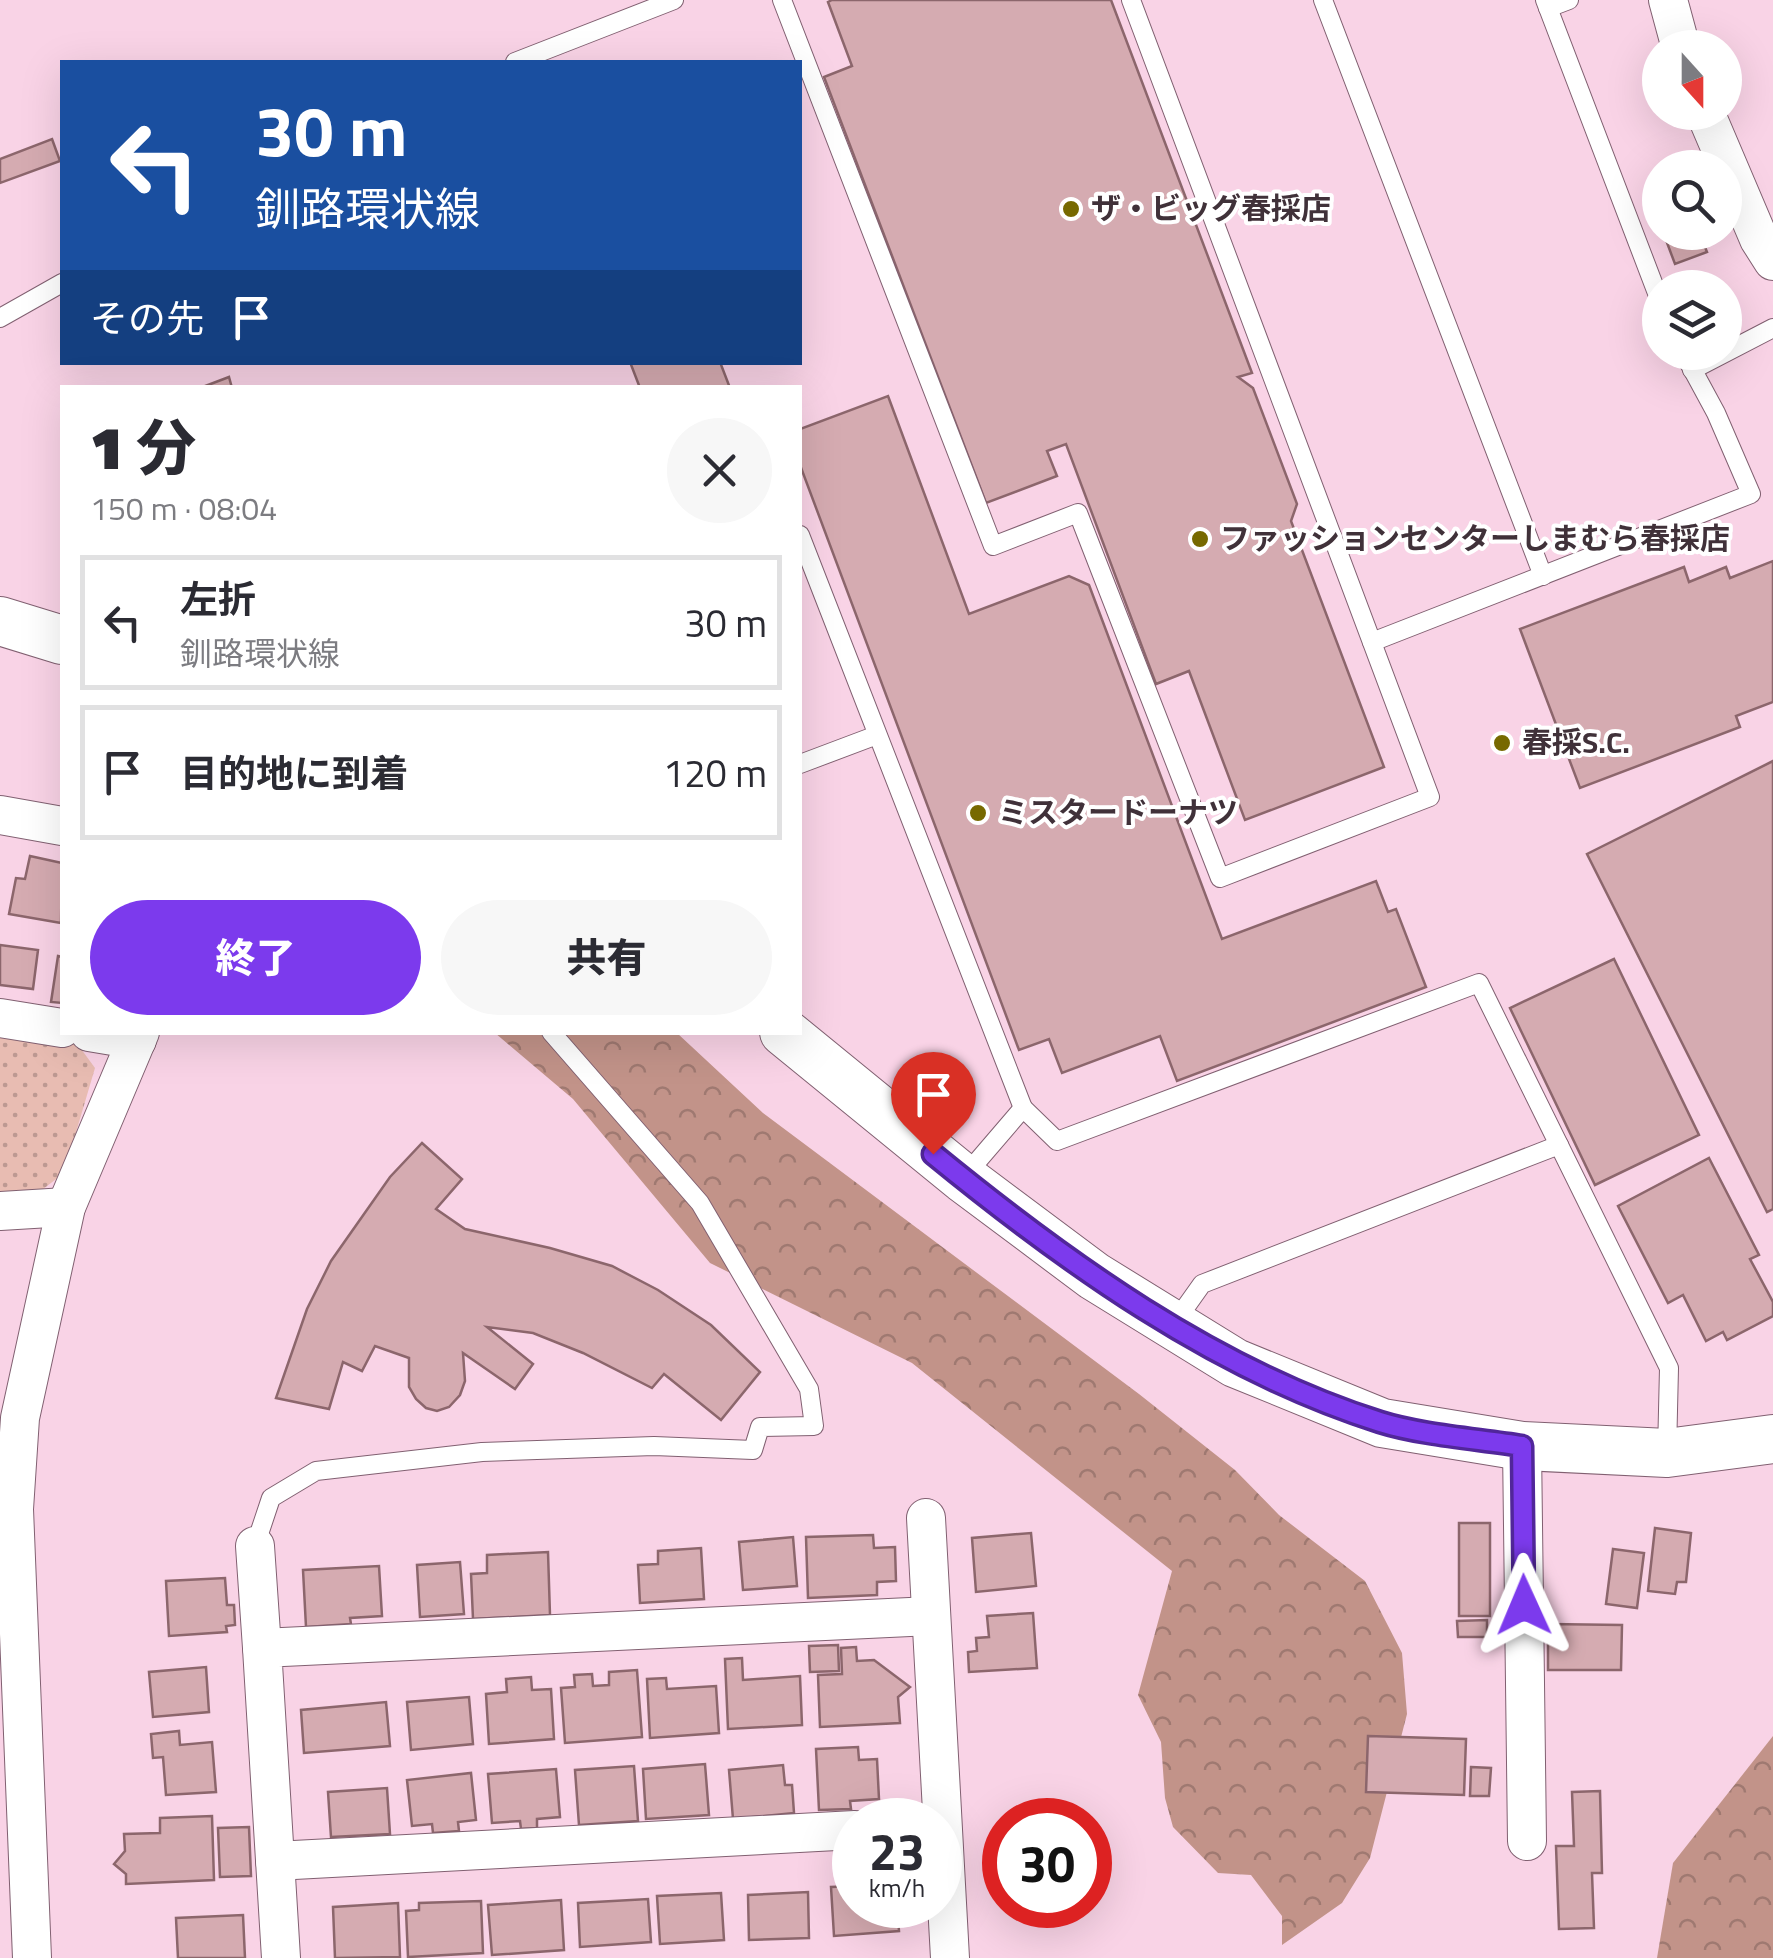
<!DOCTYPE html>
<html lang="ja">
<meta charset="utf-8">
<style>
:root{--surface:#fff;--page:#f7f7f7;--text:#2b2b33;--muted:#7c7c81;--line:#e1e1e2;--accent:#7c3aed}
body{margin:0;font-family:"Titillium Web","Noto Sans JP",sans-serif;background:var(--page);color:var(--text);height:100vh;display:flex;flex-direction:column;font-size:38px;white-space:nowrap}
*{box-sizing:border-box;margin:0}
p{font-size:32px;color:var(--muted)}
.icon{flex:none;width:55px;height:55px;fill:none;stroke:currentColor;stroke-width:2;stroke-linecap:round;stroke-linejoin:round}
.map{position:relative;flex:1;overflow:hidden}
.sheet{position:absolute;left:60px;top:385px;width:742px;height:650px;display:flex;flex-direction:column;background:var(--surface);border-radius:0px;box-shadow:0 10px 40px #0002}
.sheet>*{flex:none}
.top-card{position:absolute;left:60px;top:60px;width:742px;height:305px;border-radius:0px;box-shadow:0 10px 40px #0002;background:#1a4fa0;color:#fff;overflow:hidden}
.needle{width:65px;rotate:159deg}
.fabs{position:absolute;left:1642px;top:30px;display:grid;gap:20px}
.fabs a{display:grid;place-items:center;width:100px;height:100px;border-radius:50%;background:var(--surface);box-shadow:0 10px 40px #0002;font-size:50px}
.speed{position:absolute;left:832px;top:1798px;display:flex;gap:20px;font-size:50px;font-weight:700;text-align:center}
.speed>*{display:grid;place-content:center;width:130px;height:130px;border-radius:50%;background:var(--surface);box-shadow:0 10px 40px #0002;line-height:1}
.speed small{font-size:25px;font-weight:400}
.speed .limit{border:15px solid #d22;background:#fff;color:#111}
.pin{position:absolute;display:grid;place-items:center;width:85px;height:85px;color:#fff;margin:-102px -42px;border-radius:50% 50% 50% 0;rotate:-45deg;box-shadow:0 0 10px #0007}
.pin .icon{rotate:45deg}
.me{position:absolute;width:110px;margin:-55px;rotate:359deg;stroke-linejoin:round;filter:drop-shadow(0 0 8px #0008)}
.turn{display:flex;align-items:center;gap:35px;height:210px;padding:0 30px;font-size:45px}
.turn .icon{width:130px;height:130px;stroke-width:2.5}
.turn b{display:block;font-size:70px;line-height:85px}
.then{display:flex;align-items:center;height:95px;padding:0 30px;background:#0003;gap:20px;font-size:38px}
.round{display:grid;place-items:center;flex:none;width:105px;height:105px;border-radius:52px;background:var(--page)}
.summary{display:flex;align-items:center;justify-content:space-between;height:170px;padding:0 30px}
h1{font-size:60px;font-weight:800;line-height:75px}
.button{display:flex;gap:20px;margin-top:auto;padding:20px 30px}
.button a{flex:1;height:115px;border-radius:60px;background:var(--accent);color:#fff;font-size:40px;font-weight:800;line-height:115px;text-align:center}
.button a+a{background:var(--page);color:var(--text)}
ul{padding:0;list-style:none}
li{display:flex;align-items:center;gap:30px;height:135px;margin:0 20px 15px;padding:0 10px;border:5px solid var(--line);border-radius:0px}
li div{flex:1}
li b{display:block;font-size:38px}
li em{font-style:normal}
.map>svg:first-child{display:block}
.grass{fill:url(#grass-dots)}
.forest{fill:url(#forest-crowns)}
.building{fill:#d5abb1;stroke:#8c666c;stroke-width:2.5}
.lines{fill:none;stroke-linecap:round;stroke-linejoin:round}
.service-casing{stroke:#816071;stroke-width:20}
.minor-casing{stroke:#816071;stroke-width:40}
.tertiary-casing{stroke:#816071;stroke-width:50}
.service{stroke:#fff;stroke-width:18}
.minor{stroke:#fff;stroke-width:38}
.tertiary{stroke:#fff;stroke-width:48}
.route-casing{stroke:#51269a;stroke-width:25}
.route{stroke:#7c3aed;stroke-width:18}
.poi-dot{fill:#776900;stroke:#fff;stroke-width:4}
.labels{text-anchor:middle;stroke-width:8;stroke-linejoin:round;paint-order:stroke}
.poi-label{font-size:30px;font-weight:bold;fill:#403139;stroke:#fff;text-anchor:start}
</style>
<div class="map">
<svg width="1773" height="1958" viewBox="0 0 1773 1958">
<defs>
<pattern id="grass-dots" width="8" height="8" patternUnits="userSpaceOnUse" patternTransform="scale(2.5)"><rect width="8" height="8" fill="#e8bcb2"/><path d="M2 2h.1M6 6h.1" fill="none" stroke="#bd9992" stroke-width="1.8" stroke-linecap="round"/></pattern>
<pattern id="forest-crowns" width="20" height="18" patternUnits="userSpaceOnUse" patternTransform="scale(2.5)"><rect width="20" height="18" fill="#c29389"/><path d="M2 6a3 3 0 1 1 6 0M12 15a3 3 0 1 1 6 0" fill="none" stroke="#9f7971"/></pattern>
</defs>
<rect width="100%" height="100%" fill="#f9d3e6"/>
<polygon class="grass" points="0,1037 76,1042 95,1068 64,1173 38,1193 0,1194"/>
<g class="forest">
<polygon points="495,1033 677,1033 763,1113 1139,1394 1235,1470 1279,1515 1365,1581 1402,1653 1407,1714 1370,1858 1342,1903 1282,1945 1282,1916 1251,1875 1218,1873 1173,1827 1165,1798 1161,1742 1138,1695 1172,1571 912,1363 710,1263 573,1099"/>
<polygon points="1773,1736 1773,1958 1657,1958 1673,1863"/>
</g>
<g class="building">
<polygon points="832,0 1111,0 1252,373 1238,377 1253,388 1297,504 1291,521 1384,767 1245,820 1189,671 1156,684 1066,444 1047,451 1057,476 986,503 824,77 852,66 828,2"/>
<polygon points="52,139 60,161 0,183 0,159"/>
<polygon points="1660,193 1660,224 1650,197"/>
<polygon points="1663,232 1699,232 1707,252 1675,264"/>
<polygon points="630,362 720,362 730,388 640,388"/>
<polygon points="229,377 232,388 200,388"/>
<polygon points="888,396 969,614 1069,576 1089,585 1222,939 1376,881 1388,912 1396,909 1426,987 1177,1081 1160,1036 1062,1073 1049,1039 1019,1050 800,465 800,429"/>
<polygon points="1773,561 1773,702 1736,716 1740,727 1580,788 1520,629 1684,567 1689,582 1726,567 1730,578"/>
<polygon points="1773,761 1773,1209 1767,1212 1587,854"/>
<polygon points="30,856 62,863 61,923 9,914 16,878 25,879"/>
<polygon points="0,945 38,950 33,989 0,985"/>
<polygon points="58,956 62,957 62,1003 51,1002"/>
<polygon points="1614,959 1699,1135 1595,1185 1510,1008"/>
<polygon points="422,1143 462,1179 436,1209 465,1229 550,1248 612,1266 658,1290 711,1325 760,1372 721,1420 664,1374 652,1388 583,1353 533,1333 487,1327 533,1364 515,1389 463,1353 465,1381 460,1395 449,1407 437,1411 426,1408 416,1399 409,1387 409,1358 375,1346 362,1371 343,1362 329,1409 276,1398 307,1309 331,1261 390,1177"/>
<polygon points="1709,1158 1759,1255 1750,1259 1773,1302 1773,1316 1727,1340 1723,1332 1706,1341 1683,1295 1668,1303 1618,1206"/>
<rect x="1459" y="1523" width="31" height="93"/>
<polygon points="1655,1528 1691,1533 1686,1582 1677,1582 1675,1594 1648,1591"/>
<polygon points="1031,1533 1036,1586 976,1592 972,1538"/>
<polygon points="873,1535 874,1548 895,1547 896,1581 877,1582 877,1595 808,1598 806,1537"/>
<polygon points="793,1537 797,1586 743,1590 739,1542"/>
<polygon points="701,1548 704,1599 640,1603 638,1565 658,1564 658,1551"/>
<polygon points="1613,1549 1644,1553 1637,1608 1606,1604"/>
<polygon points="548,1552 550,1615 473,1619 471,1574 487,1573 487,1555"/>
<polygon points="460,1562 464,1614 420,1617 417,1565"/>
<polygon points="379,1566 382,1616 350,1618 351,1624 306,1627 303,1570"/>
<polygon points="225,1578 227,1605 234,1605 235,1625 226,1626 227,1632 169,1636 166,1581"/>
<polygon points="1033,1613 1037,1668 969,1672 968,1652 977,1651 976,1638 989,1637 987,1616"/>
<polygon points="1487,1620 1487,1637 1458,1637 1457,1621"/>
<polygon points="1548,1624 1622,1625 1621,1670 1548,1670"/>
<polygon points="838,1645 839,1671 810,1672 809,1646"/>
<polygon points="856,1647 857,1661 874,1660 910,1687 898,1697 900,1723 820,1727 818,1675 842,1674 841,1648"/>
<polygon points="742,1658 743,1680 800,1676 802,1725 728,1729 725,1659"/>
<polygon points="206,1667 209,1712 153,1717 149,1672"/>
<polygon points="637,1670 642,1737 565,1743 561,1688 575,1687 574,1675 592,1674 593,1686 609,1685 609,1672"/>
<polygon points="531,1677 532,1690 551,1689 554,1739 489,1744 486,1694 507,1692 506,1679"/>
<polygon points="666,1678 667,1689 716,1686 719,1733 650,1738 647,1679"/>
<polygon points="469,1697 473,1744 411,1750 407,1702"/>
<polygon points="386,1702 390,1746 304,1753 301,1710"/>
<polygon points="179,1731 180,1745 212,1742 216,1792 166,1795 163,1757 153,1758 151,1734"/>
<polygon points="1368,1736 1466,1739 1464,1795 1366,1792"/>
<polygon points="858,1747 859,1760 877,1759 879,1799 850,1801 851,1809 819,1810 816,1749"/>
<polygon points="705,1764 709,1815 646,1819 643,1769"/>
<polygon points="783,1765 785,1785 792,1785 794,1813 733,1819 729,1770"/>
<polygon points="634,1766 638,1821 579,1825 575,1770"/>
<polygon points="1471,1767 1491,1768 1489,1796 1470,1796"/>
<polygon points="556,1769 560,1817 537,1819 537,1828 521,1829 520,1821 492,1823 488,1774"/>
<polygon points="471,1773 476,1820 458,1822 459,1831 433,1833 432,1824 412,1826 407,1780"/>
<polygon points="387,1788 390,1834 331,1837 328,1792"/>
<polygon points="1600,1791 1602,1873 1592,1873 1594,1928 1559,1929 1556,1846 1574,1846 1572,1792"/>
<polygon points="212,1816 214,1880 126,1884 126,1874 114,1864 125,1851 124,1834 160,1833 160,1818"/>
<polygon points="249,1827 251,1876 220,1877 218,1828"/>
<polygon points="855,1886 855,1905 897,1905 899,1931 834,1936 831,1887"/>
<polygon points="808,1892 809,1938 749,1940 748,1895"/>
<polygon points="721,1893 724,1940 660,1944 657,1896"/>
<polygon points="648,1899 651,1942 580,1947 578,1903"/>
<polygon points="561,1900 564,1950 492,1955 488,1905"/>
<polygon points="481,1901 483,1953 408,1957 406,1911 419,1910 419,1903"/>
<polygon points="398,1903 400,1957 335,1958 333,1907"/>
<polygon points="243,1915 245,1958 178,1958 176,1918"/>
</g>
<g class="lines">
<defs>
<g id="service">
<polyline points="782,0 993,546 1078,513 1220,878 1430,797 1131,0"/>
<polyline points="1323,0 1543,576"/>
<polyline points="1545,0 1660,301"/>
<polyline points="1548,8 1569,0"/>
<polyline points="515,62 674,0"/>
<polyline points="0,318 62,283"/>
<polyline points="1692,370 1773,328"/>
<polyline points="800,535 1023,1108"/>
<polyline points="1372,642 1751,494 1716,413 1683,352"/>
<polyline points="800,764 877,735"/>
<polyline points="963,1178 1023,1108 1057,1141 1479,983 1669,1368 1667,1453"/>
<polyline points="1175,1322 1202,1284 1559,1145"/>
<polyline points="255,1546 271,1498 316,1471 482,1452 654,1446 753,1450 760,1427 814,1426 809,1389 700,1203 551,1032"/>
</g>
<g id="minor">
<polyline points="1668,0 1681,48"/>
<polyline points="1705,112 1759,239 1773,261"/>
<polyline points="0,815 62,826"/>
<polyline points="0,1018 62,1028"/>
<polyline points="89,1032 137,1040"/>
<polyline points="0,1211 66,1207"/>
<polyline points="1522,1446 1527,1841"/>
<polyline points="926,1518 950,1958"/>
<polyline points="255,1546 262,1648"/>
<polyline points="275,1861 855,1830"/>
<polyline points="32,1958 14,1509 20,1418 66,1207 140,1032"/>
<polyline points="281,1958 262,1648 931,1616"/>
</g>
<g id="tertiary">
<polyline points="0,621 62,640"/>
<polyline points="784,1032 963,1178 1094,1276 1235,1363 1382,1423 1522,1446 1667,1453 1773,1439"/>
</g>
</defs>
<use href="#service" class="service-casing"/>
<use href="#minor" class="minor-casing"/>
<use href="#tertiary" class="tertiary-casing"/>
<use href="#service" class="service"/>
<use href="#minor" class="minor"/>
<use href="#tertiary" class="tertiary"/>
</g>
<g class="lines">
<defs>
<path id="route" d="M933,1154C1065,1262 1215,1370 1380,1422C1421,1435 1479,1439 1522,1446L1524,1605"/>
</defs>
<use href="#route" class="route-casing"/>
<use href="#route" class="route"/>
</g>
<g class="poi-dot">
<circle cx="1071" cy="209" r="10"/>
<circle cx="1200" cy="539" r="10"/>
<circle cx="1502" cy="743" r="10"/>
<circle cx="978" cy="813" r="10"/>
</g>
<g class="labels">
<g class="poi-label">
<text x="1091" y="219">ザ・ビッグ春採店</text>
<text x="1220" y="549">ファッションセンターしまむら春採店</text>
<text x="1522" y="753">春採S.C.</text>
<text x="998" y="823">ミスタードーナツ</text>
</g>
</g>
</svg>
<div class="fabs">
<a><svg class="needle" viewBox="-14 -14 28 28"><path d="M0-13l5 13h-10z" fill="#e53935"/><path d="M0 13l5-13h-10z" fill="#7c7c81"/></svg></a>
<a><svg class="icon" aria-label="search" viewBox="0 0 24 24"><circle cx="10" cy="10" r="6"/><path d="M15 15l6 6"/></svg></a>
<a><svg class="icon" aria-label="layers" viewBox="0 0 24 24"><path d="M12 4l9 5-9 5-9-5zM3 14l9 5 9-5"/></svg></a>
</div>
<div class="speed"><div>23<small>km/h</small></div><div class="limit">30</div></div>
<div class="pin" style="left:933px;top:1154px;background:#d93025"><svg class="icon" aria-label="arrive" viewBox="0 0 24 24"><path d="M6 21V4h12l-3 4 3 4H6"/></svg></div>
<svg class="me" style="left:1524px;top:1605px" viewBox="-20 -20 40 40"><path d="M0-17L14 15 0 8-14 15z" fill="#7c3aed" stroke="#fff" stroke-width="4"/></svg>
<div class="top-card">
<div class="turn"><svg class="icon" aria-label="left" viewBox="0 0 24 24"><path d="M17 20v-9H6M10 6l-5 5 5 5"/></svg><div><b>30 m</b>釧路環状線</div></div>
<div class="then">その先<svg class="icon" aria-label="arrive" viewBox="0 0 24 24"><path d="M6 21V4h12l-3 4 3 4H6"/></svg></div>
</div>
<section class="sheet">
<div class="summary"><div><h1>1 分</h1><p>150 m · 08:04</p></div><a class="round"><svg class="icon" aria-label="close" viewBox="0 0 24 24"><path d="M6 6l12 12M18 6L6 18"/></svg></a></div>
<ul>
<li><svg class="icon" aria-label="left" viewBox="0 0 24 24"><path d="M17 20v-9H6M10 6l-5 5 5 5"/></svg><div><b>左折</b><p>釧路環状線</p></div><em>30 m</em></li>
<li><svg class="icon" aria-label="arrive" viewBox="0 0 24 24"><path d="M6 21V4h12l-3 4 3 4H6"/></svg><div><b>目的地に到着</b></div><em>120 m</em></li>
</ul>
<div class="button"><a>終了</a><a>共有</a></div>
</section>
</div>
